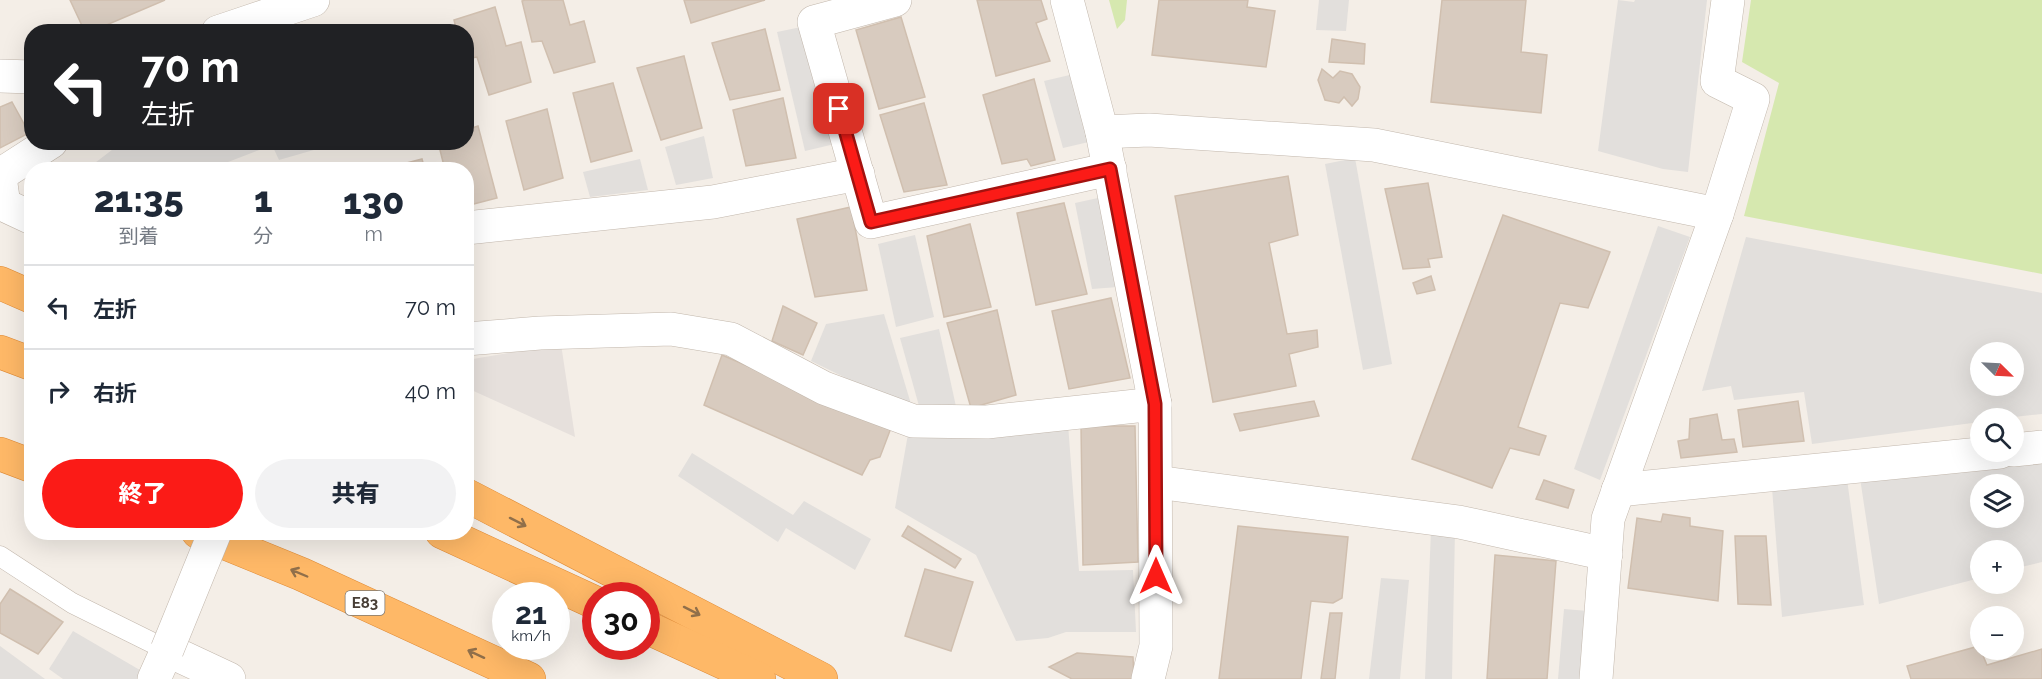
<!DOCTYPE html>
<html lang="ja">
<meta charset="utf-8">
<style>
:root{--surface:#fff;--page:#f2f2f3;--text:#1f2937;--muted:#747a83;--line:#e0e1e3;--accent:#fb1b17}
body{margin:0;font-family:Raleway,"Noto Sans JP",sans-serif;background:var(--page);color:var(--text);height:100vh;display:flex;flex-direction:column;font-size:22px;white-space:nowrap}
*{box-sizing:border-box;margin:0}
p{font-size:20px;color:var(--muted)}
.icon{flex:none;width:33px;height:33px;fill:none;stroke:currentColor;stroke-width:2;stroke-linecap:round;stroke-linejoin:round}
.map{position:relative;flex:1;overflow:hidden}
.panel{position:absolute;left:24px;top:162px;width:450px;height:378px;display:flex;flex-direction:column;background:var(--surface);border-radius:24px;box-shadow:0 6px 24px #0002}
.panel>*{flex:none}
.guide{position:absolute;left:24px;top:24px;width:450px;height:126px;border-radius:24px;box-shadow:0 6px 24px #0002;background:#202124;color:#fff;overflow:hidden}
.needle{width:39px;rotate:114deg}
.fabs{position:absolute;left:1970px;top:342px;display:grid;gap:12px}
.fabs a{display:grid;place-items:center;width:54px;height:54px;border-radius:50%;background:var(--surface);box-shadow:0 6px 24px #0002;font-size:30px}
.speed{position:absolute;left:492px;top:582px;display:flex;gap:12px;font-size:30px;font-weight:700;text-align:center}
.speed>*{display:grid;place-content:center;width:78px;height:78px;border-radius:50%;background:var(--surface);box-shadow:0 6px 24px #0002;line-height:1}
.speed small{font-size:15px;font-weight:400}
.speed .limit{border:9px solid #d22;background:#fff;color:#111}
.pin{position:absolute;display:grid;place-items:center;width:51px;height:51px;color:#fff;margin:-26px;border-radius:12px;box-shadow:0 3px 9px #0006}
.me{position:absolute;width:66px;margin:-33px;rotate:0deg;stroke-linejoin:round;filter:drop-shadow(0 0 4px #0008)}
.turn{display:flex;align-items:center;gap:21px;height:126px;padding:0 18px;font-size:27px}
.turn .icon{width:78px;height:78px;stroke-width:2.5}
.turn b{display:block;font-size:42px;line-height:51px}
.eta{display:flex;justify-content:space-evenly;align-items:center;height:102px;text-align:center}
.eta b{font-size:36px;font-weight:800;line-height:42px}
.action{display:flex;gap:12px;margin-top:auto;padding:12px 18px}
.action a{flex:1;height:69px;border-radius:36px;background:var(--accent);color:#fff;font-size:24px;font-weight:800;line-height:69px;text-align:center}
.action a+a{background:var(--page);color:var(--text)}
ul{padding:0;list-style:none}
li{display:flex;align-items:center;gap:18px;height:84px;padding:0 18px;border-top:2px solid var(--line)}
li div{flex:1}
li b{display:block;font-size:22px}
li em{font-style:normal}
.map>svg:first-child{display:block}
.industrial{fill:#e6e0dc}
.green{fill:#d6e8af}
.parking{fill:#e2dfdc;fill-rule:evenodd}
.building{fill:#d8cbbf;stroke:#d0bfaf;stroke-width:1.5}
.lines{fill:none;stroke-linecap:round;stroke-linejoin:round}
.service-casing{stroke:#c2b7ac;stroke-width:21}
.minor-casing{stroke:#c2b7ac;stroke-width:34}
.tertiary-casing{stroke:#c2b7ac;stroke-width:34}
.motorway-casing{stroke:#de8a36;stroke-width:34}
.service{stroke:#fff;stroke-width:20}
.minor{stroke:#fff;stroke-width:33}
.tertiary{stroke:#fff;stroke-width:33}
.motorway{stroke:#feb867;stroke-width:33}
.minor-bridge-casing{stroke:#c2b7ac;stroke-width:34;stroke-linecap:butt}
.minor-bridge{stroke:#fff;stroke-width:33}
.oneway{stroke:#906f4a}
.route-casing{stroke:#a3120f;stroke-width:15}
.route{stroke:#fb1b17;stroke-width:10}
.labels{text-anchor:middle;stroke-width:5;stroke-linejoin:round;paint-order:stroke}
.shield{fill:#fff;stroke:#7e7872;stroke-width:1.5}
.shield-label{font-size:15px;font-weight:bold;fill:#473e36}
</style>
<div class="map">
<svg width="2042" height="679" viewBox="0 0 2042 679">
<rect width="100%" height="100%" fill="#f4eee7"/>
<polygon class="industrial" points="561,344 575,437 467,388 467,360"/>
<g class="green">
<polygon points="1109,0 1127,0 1125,20 1117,29"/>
<polygon points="1751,0 2042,0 2042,274 1744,216 1779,83 1742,62"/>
</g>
<g class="parking">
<polygon points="1319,0 1349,0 1346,31 1316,30"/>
<polygon points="1618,0 1634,2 1635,0 1707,0 1688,172 1663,169 1598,151"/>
<polygon points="806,26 835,144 805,151 777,32"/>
<polygon points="1074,74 1093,141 1063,148 1044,81"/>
<polygon points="704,136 713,178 676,185 665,147"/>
<polygon points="121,143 338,143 279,160 272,145 210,169 87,169"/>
<polygon points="1355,158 1392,364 1363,370 1325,164"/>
<polygon points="640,159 648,190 590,197 583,172"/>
<polygon points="1098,198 1118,287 1092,289 1075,203"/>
<polygon points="1658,226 1690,237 1600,480 1574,469"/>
<polygon points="915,235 934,317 896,327 878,244"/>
<path d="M1746,237L2042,293V414L2005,418H1980V422L1812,444L1804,392L1734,400L1731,386L1702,391ZM1980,352H2013V386H1980Z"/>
<polygon points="884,314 911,404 887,398 811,361 826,324"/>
<polygon points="939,329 957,411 919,406 900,338"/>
<polygon points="1068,424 1079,571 1133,570 1136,632 1066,632 1048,638 1016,641 976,555 895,508 908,434"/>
<polygon points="692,453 793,515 804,501 871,539 855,570 786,528 778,542 678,476"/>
<path d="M2042,461V562L2013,569V550H1980V578L1879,604L1860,478ZM1980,484H2013V518H1980Z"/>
<polygon points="1847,479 1864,605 1782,617 1772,488"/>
<polygon points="1431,530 1455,531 1452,679 1425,679"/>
<polygon points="1381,578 1409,580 1400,679 1369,679"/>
<polygon points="1564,609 1588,611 1583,679 1558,679"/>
<polygon points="73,631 145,673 142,679 63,679 49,669"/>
<polygon points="0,646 45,679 0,679"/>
</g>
<g class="building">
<polygon points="70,0 165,0 90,32 85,32"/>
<polygon points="525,0 563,0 570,25 584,21 595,62 554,73 542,41 532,42 522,1"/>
<polygon points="684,0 765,0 691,23"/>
<polygon points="977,0 1041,0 1047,19 1036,23 1050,61 996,76"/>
<polygon points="1159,0 1248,0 1247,7 1275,11 1266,67 1152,55"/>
<polygon points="1442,0 1526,0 1521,52 1547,55 1541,113 1431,102"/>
<polygon points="495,7 506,46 521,42 531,82 489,95 477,57 466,59 466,32 457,32 454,20"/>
<polygon points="901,17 925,97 879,109 856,30"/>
<polygon points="427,25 430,32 412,32"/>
<polygon points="765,29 780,90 730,100 712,43"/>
<polygon points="1332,39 1365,44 1364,64 1329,62"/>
<polygon points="684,56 702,128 661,140 637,68"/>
<polygon points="1322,69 1333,78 1340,71 1352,74 1360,87 1358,99 1352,106 1344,97 1339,103 1325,100 1318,80"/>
<polygon points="1034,79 1055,160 1031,166 1027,159 1002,164 983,95"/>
<polygon points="613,83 632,151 591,162 573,93"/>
<polygon points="783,98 796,158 746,166 733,110"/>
<polygon points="12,102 29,133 0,148 0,107"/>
<polygon points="924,103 947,185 904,192 880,115"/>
<polygon points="547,109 563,178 524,190 506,121"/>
<polygon points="478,126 497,198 466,206 466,170 445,170 438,142 466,142 466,130"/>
<polygon points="422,159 425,170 380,170"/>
<polygon points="1288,176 1298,235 1269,243 1287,334 1317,330 1318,347 1289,354 1296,386 1213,402 1175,196"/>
<polygon points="1428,183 1442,257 1428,259 1430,267 1403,269 1385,189"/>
<polygon points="1064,203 1087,294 1036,305 1017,213"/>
<polygon points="851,207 867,290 815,297 797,219"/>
<polygon points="1503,215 1610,252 1588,308 1560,303 1518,427 1546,436 1539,455 1510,448 1492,488 1412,459"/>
<polygon points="970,224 991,307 944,317 927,236"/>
<polygon points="1431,276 1435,290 1417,294 1413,283"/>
<polygon points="1111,298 1130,378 1069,389 1052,311"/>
<polygon points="783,306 817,323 803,355 772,341"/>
<polygon points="997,310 1016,395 971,408 947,323"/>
<polygon points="722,355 891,428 880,457 870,460 862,475 704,405"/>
<polygon points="1314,401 1319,416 1240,431 1234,414"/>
<polygon points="1798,401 1804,441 1743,447 1738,410"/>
<polygon points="1717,414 1722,440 1734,439 1737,452 1681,458 1678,441 1689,439 1690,419"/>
<polygon points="1081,426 1135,426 1138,562 1083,565"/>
<polygon points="1544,480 1574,490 1568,508 1536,499"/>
<polygon points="1663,514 1690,518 1690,526 1723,531 1718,601 1628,588 1637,518 1661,522"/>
<polygon points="908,526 961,559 955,568 902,536"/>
<polygon points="1238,526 1348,537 1342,598 1333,603 1311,601 1301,679 1219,679"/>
<polygon points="1735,536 1766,536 1771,605 1738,604"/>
<polygon points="1495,555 1556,561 1547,679 1487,679"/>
<polygon points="925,569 973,582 951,651 905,636"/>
<polygon points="10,589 63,622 38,654 0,633 0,604"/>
<polygon points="1330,613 1342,613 1335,679 1321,679"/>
<polygon points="1979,646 1987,665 2042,649 2042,679 1911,679 1907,666"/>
<polygon points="1077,653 1133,657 1134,679 1072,679 1049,667"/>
</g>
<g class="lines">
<defs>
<polyline id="service" points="0,556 72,603 167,650"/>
<g id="minor">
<polyline points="895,0 814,22 871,222 1110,169"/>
<polyline points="1067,0 1102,132 1155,404 1156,646 1148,679"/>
<polyline points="1102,132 1149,130 1374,145 1717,214 1608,519 1596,679"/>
<polyline points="0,175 51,142"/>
<polyline points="0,177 4,205 32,218"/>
<polyline points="1717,214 1753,99 1717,81 1728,0"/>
<polyline points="466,228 713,202 858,174"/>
<polyline points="466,339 540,333 671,329 731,339 824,388 913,421 987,422 1155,404"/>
<polyline points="2013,450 2042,447"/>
<polyline points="1156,482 1459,522 1606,554"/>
<polyline points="1618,490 2000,452"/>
<polyline points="154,679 167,650 229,679"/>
</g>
<g id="tertiary">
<polyline points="218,32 313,0"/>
<polyline points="0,76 32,77"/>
</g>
<g id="motorway">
<polyline points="0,283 32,297"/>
<polyline points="0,352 32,364"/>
<polyline points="0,454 32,466"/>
<polyline points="466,495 821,679"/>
<polyline points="198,532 301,574 529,679"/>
<polyline points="442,532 596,603"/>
<polyline points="646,627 759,679"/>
</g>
</defs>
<use href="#service" class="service-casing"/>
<use href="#minor" class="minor-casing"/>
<use href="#tertiary" class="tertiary-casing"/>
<use href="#motorway" class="motorway-casing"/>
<use href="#service" class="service"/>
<use href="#minor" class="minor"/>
<use href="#tertiary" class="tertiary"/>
<use href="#motorway" class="motorway"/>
<defs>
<polyline id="minor-bridge" points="167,650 215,532"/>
</defs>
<use href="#minor-bridge" class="minor-bridge-casing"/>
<use href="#minor-bridge" class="minor-bridge"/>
</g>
<defs><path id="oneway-shaft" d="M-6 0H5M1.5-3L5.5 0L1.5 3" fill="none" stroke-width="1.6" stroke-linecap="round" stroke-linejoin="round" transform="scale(1.5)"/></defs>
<g class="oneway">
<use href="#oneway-shaft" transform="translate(518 522) rotate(27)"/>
<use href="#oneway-shaft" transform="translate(299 573) rotate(-157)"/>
<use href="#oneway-shaft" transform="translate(692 611) rotate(27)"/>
<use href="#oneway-shaft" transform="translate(476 654) rotate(-155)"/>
</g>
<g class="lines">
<defs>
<polyline id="route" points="839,109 871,222 1110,169 1155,404 1156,576"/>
</defs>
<use href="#route" class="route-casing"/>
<use href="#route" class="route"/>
</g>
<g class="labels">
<rect class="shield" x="345.5" y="591" width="39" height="24" rx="4.5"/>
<g class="shield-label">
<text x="365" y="608">E83</text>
</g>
</g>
</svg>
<div class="fabs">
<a><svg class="needle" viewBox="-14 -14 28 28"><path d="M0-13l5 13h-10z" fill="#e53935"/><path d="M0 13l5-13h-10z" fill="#747a83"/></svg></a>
<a><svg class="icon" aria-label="search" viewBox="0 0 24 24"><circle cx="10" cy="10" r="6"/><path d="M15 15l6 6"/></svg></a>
<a><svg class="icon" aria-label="layers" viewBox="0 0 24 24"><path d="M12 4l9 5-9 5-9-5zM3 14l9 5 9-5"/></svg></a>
<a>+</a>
<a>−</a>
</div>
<div class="speed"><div>21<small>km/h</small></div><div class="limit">30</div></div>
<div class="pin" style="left:839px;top:109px;background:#d93025"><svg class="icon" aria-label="arrive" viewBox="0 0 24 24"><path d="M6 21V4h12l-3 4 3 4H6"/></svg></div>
<svg class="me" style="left:1156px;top:576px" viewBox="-20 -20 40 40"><path d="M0-17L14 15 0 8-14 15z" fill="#fb1b17" stroke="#fff" stroke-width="4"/></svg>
<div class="guide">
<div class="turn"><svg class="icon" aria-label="left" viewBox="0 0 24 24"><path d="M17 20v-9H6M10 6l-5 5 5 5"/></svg><div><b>70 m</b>左折</div></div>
</div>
<section class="panel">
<div class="eta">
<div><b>21:35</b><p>到着</p></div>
<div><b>1</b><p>分</p></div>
<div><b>130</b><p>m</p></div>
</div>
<ul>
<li><svg class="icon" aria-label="left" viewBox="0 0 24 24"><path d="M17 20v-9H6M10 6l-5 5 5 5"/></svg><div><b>左折</b></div><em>70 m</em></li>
<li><svg class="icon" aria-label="right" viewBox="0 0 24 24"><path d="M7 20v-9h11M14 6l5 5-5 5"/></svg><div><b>右折</b></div><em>40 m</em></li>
</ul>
<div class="action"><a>終了</a><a>共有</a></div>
</section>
</div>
